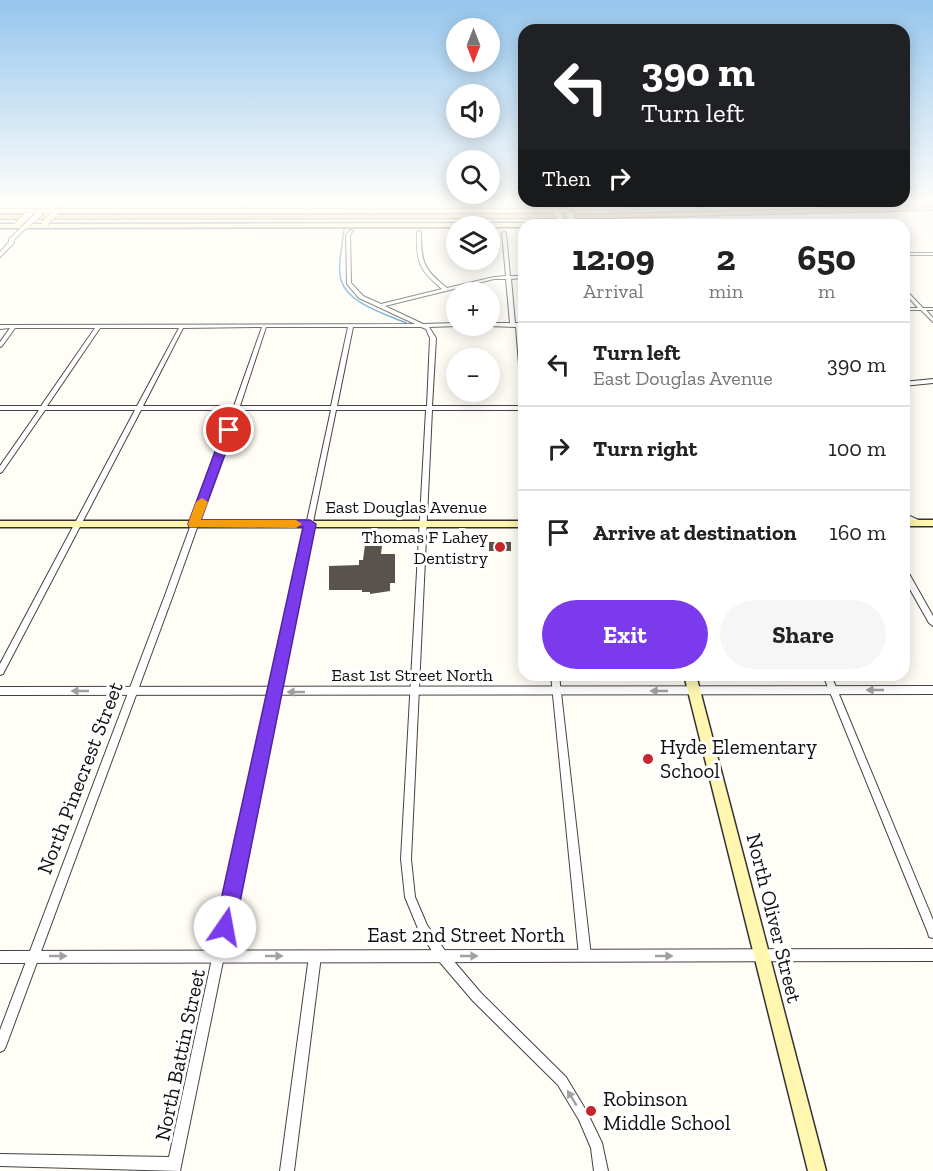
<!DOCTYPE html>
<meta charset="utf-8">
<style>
:root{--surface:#fff;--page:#f6f6f6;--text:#222;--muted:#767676;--line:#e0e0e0;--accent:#7c3aed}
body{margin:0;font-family:"Zilla Slab",serif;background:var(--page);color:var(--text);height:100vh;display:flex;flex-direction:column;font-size:22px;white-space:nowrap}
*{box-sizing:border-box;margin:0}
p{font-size:20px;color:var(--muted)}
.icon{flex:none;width:33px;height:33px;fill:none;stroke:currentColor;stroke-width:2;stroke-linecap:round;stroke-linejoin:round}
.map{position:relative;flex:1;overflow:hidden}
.sheet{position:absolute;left:518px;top:219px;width:392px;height:462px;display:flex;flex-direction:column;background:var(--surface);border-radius:18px;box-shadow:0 3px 15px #0003}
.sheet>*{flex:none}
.banner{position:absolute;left:518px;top:24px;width:392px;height:183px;border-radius:18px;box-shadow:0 3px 15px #0003;background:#202124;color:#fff;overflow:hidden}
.needle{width:39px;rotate:180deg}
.buttons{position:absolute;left:446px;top:18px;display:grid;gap:12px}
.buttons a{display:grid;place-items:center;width:54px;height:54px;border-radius:50%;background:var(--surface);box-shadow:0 3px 15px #0003;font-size:30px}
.pin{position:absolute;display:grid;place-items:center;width:51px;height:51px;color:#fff;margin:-26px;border:3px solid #fff;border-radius:50%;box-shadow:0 2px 6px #0007}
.me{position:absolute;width:66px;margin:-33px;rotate:12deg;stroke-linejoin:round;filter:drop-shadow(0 0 4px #0008)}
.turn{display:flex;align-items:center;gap:21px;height:126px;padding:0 24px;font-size:27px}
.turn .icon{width:78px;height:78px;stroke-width:2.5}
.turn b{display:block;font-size:42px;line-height:51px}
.then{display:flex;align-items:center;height:57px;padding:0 24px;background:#0003;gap:12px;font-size:22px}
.eta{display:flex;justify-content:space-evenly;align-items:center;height:102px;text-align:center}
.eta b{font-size:36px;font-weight:800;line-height:42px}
.primary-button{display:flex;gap:12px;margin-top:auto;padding:12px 24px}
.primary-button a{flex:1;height:69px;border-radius:36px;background:var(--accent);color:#fff;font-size:24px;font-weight:800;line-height:69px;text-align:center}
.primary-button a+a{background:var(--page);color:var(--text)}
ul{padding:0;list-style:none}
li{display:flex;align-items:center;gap:18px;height:84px;padding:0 24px;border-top:2px solid var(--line)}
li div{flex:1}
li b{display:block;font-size:22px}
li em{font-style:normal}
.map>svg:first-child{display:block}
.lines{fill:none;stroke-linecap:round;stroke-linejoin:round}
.stream{stroke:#3f96cf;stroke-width:1.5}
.building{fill:#5a524d}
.minor-casing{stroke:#444;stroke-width:2}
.tertiary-casing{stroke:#444;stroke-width:2}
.secondary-casing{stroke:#333;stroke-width:3}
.motorway-casing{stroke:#222;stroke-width:2}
.minor{fill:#fff;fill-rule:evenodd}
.tertiary{fill:#fff;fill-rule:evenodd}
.secondary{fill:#fff6b0;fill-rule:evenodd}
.motorway{fill:#f5a25d;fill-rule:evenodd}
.tertiary-bridge-casing{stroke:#444;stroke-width:7;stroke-linecap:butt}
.secondary-bridge-casing{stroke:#333;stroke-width:8;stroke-linecap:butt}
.tertiary-bridge{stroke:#fff;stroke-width:5}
.secondary-bridge{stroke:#fff6b0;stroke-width:6}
.oneway{fill:#a0a0a0}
.route{fill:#7c3aed;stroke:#51269a;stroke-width:1.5}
.slow{fill:#f59e0b}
.poi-dot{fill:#c4262e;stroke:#fff;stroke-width:2}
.labels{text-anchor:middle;stroke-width:6;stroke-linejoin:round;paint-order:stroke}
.street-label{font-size:18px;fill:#111;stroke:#fff}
.poi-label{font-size:18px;fill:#111;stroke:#fff;text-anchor:end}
.near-poi-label{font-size:21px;fill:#111;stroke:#fff;text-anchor:start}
.near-street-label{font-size:21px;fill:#111;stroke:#fff}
</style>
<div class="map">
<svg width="933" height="1171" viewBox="0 0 933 1171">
<rect width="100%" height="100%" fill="#fffdf5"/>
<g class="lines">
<g class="stream">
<polyline points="245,209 249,204"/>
<polyline points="343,209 344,204"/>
<path d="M344,228C343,244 337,264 341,280C348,304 386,314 406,323"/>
</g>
</g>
<g class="building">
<polygon points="366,537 383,537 381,554 395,554 395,583 390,583 390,591 370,594 370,592 362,592 362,590 329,590 329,566 359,565 359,560 363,560"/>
<rect x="489" y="542" width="22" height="9"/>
</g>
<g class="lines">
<defs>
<g id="minor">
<polygon points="117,204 121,204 114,212 112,212 111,211"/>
<polygon points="181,204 185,204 179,212 177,212"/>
<polygon points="309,204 313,204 310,211 308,212 306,211"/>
<polygon points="373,204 377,204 376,211 374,212 372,211"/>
<polygon points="439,204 443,204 442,211 440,212 438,211"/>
<polygon points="502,204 506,204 506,213 503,212"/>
<polygon points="630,204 634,204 635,209 633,209"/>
<polygon points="696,204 700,204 701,209 699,209"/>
<polygon points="842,220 844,220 848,225 844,225"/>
<polygon points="779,223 782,225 778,225 777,224"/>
<path d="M350,230L353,231L350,235L351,283L363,296L381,304L442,289C419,270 416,262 417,232L419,231L421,232C421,262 423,269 447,288L494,277L506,276L502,233L504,232L506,233L510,276H524V278L511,279L515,323H524V327H521L524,355V391L521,389L516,327L487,326H489V323H510L506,279H494L385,306L423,324L456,323V326H458L429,327L436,338L432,406H524V410H432L411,859L415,897L427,925L446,952L481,993L566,1077L587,1112L602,1143L608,1171H594L591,1148L579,1120L558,1085L473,1001L438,960L419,931L405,897L401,859L426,410H336L180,1171L0,1166V1154L169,1157L331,410H239L172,598L6,1046L4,1050L0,1052V1030L164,598L233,410H141L4,672L3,674L0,675V664L135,410H45L2,472L0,473V466L39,410H0V406H41L95,328H15L2,346L0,347V342L10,328L0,329V325L415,324L359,298L347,284L346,235ZM262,327L234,406H143L183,328ZM266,327H348L331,406H240ZM353,327H421L426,329L430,338L427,406H337ZM100,328H179L137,406H47Z"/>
<rect x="903" y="253" width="30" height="2"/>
<polygon points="903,287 923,308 933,308 933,310 926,310 933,318 933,322 921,310 903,310 903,308 918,308 903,291"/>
<polygon points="933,379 933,383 903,386 903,382"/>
<polygon points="903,513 923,522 924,523 923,524 919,524 903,518"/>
<polygon points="903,568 907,570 933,616 933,626 929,623 903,577"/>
<polygon points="551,675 559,675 591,956 589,960 585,961 581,960 579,956"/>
<polygon points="823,675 831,675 933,920 933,938 929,937 928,933"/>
<polygon points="315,951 319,952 321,956 294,1171 280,1171 309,956 311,952"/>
</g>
<g id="tertiary">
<polygon points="55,204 59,204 49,215 45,215 45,213"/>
<polygon points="26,223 30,224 14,240 14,243 0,257 0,252 9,242 9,239"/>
<polygon points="933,686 933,694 0,695 0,687"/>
<polygon points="933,949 933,961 0,963 0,951"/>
</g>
<g id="secondary">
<polygon points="0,209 569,209 572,211 569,213 0,213"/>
<polygon points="559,220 562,222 561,223 547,225"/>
<polygon points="524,223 527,225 524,225 524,227 0,228 0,224"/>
<rect x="903" y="520" width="30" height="6"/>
<rect x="0" y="521" width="524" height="6"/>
<polygon points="684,675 696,675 826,1171 808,1171"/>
</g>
<polygon id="motorway" points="933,206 933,210 609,218 0,219 0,215 609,214"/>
</defs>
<use href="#minor" class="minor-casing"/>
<use href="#tertiary" class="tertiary-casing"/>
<use href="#secondary" class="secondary-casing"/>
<use href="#motorway" class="motorway-casing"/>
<use href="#minor" class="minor"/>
<use href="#tertiary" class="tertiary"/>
<use href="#secondary" class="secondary"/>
<use href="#motorway" class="motorway"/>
<defs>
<polyline id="tertiary-bridge" points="28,224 39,214"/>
<g id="secondary-bridge">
<polyline points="557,214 560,217 559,222"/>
<polyline points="570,214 572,223"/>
<polyline points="45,223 54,214"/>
<polyline points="18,224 29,214"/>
</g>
</defs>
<use href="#tertiary-bridge" class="tertiary-bridge-casing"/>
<use href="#secondary-bridge" class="secondary-bridge-casing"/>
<use href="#tertiary-bridge" class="tertiary-bridge"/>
<use href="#secondary-bridge" class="secondary-bridge"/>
</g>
<defs><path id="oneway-solid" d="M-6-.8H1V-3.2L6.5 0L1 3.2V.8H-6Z" transform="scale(1.5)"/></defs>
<g class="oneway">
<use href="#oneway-solid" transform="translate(875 690) rotate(180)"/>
<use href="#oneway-solid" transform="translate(80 691) rotate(-180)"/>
<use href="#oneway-solid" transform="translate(659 691) rotate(180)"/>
<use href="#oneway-solid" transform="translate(296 692) rotate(-180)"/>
<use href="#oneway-solid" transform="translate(58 956)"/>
<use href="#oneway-solid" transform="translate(274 956)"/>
<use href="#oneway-solid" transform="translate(469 956)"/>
<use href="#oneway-solid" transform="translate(664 956)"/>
<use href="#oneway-solid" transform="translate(572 1098) rotate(-121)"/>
</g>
<linearGradient id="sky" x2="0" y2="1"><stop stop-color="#95c6ee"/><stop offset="0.55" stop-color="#fffefa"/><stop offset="1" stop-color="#fffefa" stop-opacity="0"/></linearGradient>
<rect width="933" height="368" fill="url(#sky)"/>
<polygon class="route" points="229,427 234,430 201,520 310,520 316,524 235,927 232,933 225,936 218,933 215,927 303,527 189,527 188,524 223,430"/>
<polygon class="slow" points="202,498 208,502 201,520 296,520 302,524 296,528 189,527 188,524 196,502"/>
<g class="poi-dot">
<circle cx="500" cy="547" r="6"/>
<circle cx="648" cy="759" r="6"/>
<circle cx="591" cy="1111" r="6"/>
</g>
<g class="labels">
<g class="street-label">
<text x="406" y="513">East Douglas Avenue</text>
<text x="412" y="681">East 1st Street North</text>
</g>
<g class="poi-label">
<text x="488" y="543">Thomas F Lahey<tspan x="488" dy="21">Dentistry</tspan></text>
</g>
<g class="near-poi-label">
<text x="660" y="754">Hyde Elementary<tspan x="660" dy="24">School</tspan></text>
<text x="603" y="1106">Robinson<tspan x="603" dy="24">Middle School</tspan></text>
</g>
<g class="near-street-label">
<text transform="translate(80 778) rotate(-69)" y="7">North Pinecrest Street</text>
<text transform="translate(774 918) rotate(76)" y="7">North Oliver Street</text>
<text x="466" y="942">East 2nd Street North</text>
<text transform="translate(180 1055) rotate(-78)" y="7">North Battin Street</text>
</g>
</g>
</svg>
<div class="buttons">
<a><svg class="needle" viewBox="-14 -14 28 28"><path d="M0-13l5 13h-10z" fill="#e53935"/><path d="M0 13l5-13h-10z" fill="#767676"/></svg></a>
<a><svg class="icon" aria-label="sound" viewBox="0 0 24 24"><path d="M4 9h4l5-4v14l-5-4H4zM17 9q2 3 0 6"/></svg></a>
<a><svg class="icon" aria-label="search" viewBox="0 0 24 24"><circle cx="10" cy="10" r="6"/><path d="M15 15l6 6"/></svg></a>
<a><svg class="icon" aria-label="layers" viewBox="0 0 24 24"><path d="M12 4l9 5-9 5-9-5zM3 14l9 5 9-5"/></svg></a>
<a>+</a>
<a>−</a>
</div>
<div class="pin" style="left:229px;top:430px;background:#d93025"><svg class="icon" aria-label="arrive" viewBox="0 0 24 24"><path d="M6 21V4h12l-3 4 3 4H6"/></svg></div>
<svg class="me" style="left:225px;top:927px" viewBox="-20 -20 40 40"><circle r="19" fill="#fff"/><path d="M0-13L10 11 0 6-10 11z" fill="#7c3aed"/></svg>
<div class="banner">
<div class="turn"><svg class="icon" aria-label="left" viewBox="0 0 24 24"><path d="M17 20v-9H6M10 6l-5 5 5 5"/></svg><div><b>390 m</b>Turn left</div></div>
<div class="then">Then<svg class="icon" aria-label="right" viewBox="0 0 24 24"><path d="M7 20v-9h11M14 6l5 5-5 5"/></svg></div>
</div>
<section class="sheet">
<div class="eta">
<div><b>12:09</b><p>Arrival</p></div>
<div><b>2</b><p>min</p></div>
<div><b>650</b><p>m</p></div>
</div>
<ul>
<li><svg class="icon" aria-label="left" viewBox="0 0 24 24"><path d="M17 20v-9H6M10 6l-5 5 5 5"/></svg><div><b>Turn left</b><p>East Douglas Avenue</p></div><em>390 m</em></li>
<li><svg class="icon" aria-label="right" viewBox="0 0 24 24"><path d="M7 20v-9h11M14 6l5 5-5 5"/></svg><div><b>Turn right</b></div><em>100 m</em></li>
<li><svg class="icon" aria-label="arrive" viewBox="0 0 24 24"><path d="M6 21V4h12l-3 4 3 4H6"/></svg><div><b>Arrive at destination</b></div><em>160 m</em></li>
</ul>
<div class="primary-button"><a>Exit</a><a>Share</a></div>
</section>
</div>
